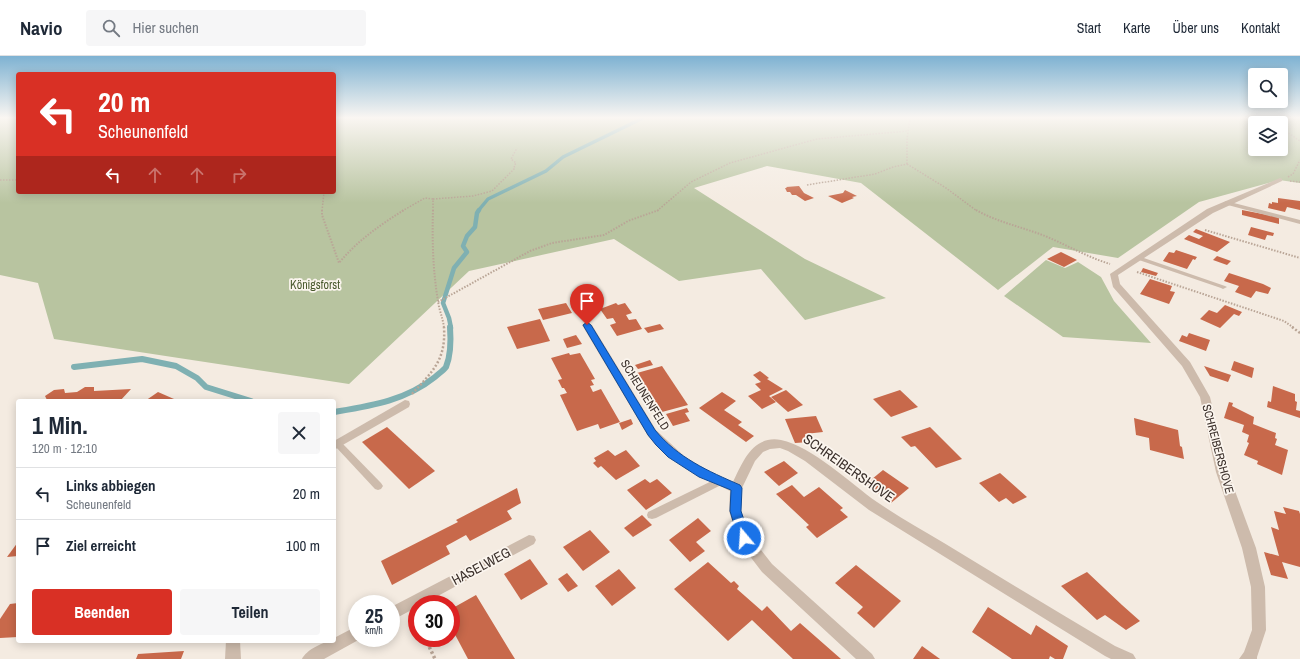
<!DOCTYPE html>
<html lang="de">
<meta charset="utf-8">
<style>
:root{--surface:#fff;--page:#f6f6f7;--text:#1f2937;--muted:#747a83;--line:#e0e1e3;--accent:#d93025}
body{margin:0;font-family:"Archivo Narrow",sans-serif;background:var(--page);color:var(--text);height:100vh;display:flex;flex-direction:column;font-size:15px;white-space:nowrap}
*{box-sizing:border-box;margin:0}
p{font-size:13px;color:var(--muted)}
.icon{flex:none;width:22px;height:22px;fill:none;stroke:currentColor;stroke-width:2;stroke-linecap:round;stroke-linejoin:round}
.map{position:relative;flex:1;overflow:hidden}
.details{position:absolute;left:16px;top:343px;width:320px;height:244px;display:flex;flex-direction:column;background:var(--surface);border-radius:4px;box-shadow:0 2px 10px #0003}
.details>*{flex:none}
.top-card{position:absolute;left:16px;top:16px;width:320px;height:122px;border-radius:4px;box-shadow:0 2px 10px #0003;background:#d93025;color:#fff;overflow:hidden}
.tools{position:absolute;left:1248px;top:12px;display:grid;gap:8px}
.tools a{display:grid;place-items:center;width:40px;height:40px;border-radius:4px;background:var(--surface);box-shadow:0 2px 10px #0003;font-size:20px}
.speed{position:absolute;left:348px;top:539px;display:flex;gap:8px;font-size:20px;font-weight:700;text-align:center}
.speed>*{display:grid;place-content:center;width:52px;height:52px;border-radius:50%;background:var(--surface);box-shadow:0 2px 10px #0003;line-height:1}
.speed small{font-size:10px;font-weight:400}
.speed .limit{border:6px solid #d22;background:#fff;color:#111}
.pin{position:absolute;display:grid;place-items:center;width:34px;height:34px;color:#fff;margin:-41px -17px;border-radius:50% 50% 50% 0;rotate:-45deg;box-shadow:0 0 4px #0007}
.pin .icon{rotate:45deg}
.me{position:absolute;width:44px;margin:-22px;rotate:342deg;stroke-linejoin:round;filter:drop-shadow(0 0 3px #0008)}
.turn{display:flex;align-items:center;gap:14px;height:84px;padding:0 16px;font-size:18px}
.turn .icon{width:52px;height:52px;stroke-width:2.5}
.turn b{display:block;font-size:28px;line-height:34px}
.lanes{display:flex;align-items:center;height:38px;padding:0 16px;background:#0003;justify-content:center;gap:20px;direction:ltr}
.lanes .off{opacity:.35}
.round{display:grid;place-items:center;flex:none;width:42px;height:42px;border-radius:4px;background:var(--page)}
.headline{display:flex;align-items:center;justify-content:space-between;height:68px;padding:0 16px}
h1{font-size:24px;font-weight:700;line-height:30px}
.action{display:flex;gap:8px;margin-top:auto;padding:8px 16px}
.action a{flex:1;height:46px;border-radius:4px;background:var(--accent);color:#fff;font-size:16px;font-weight:700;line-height:46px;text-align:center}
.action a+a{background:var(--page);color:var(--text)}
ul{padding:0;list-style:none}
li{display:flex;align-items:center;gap:12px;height:52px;padding:0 16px;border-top:1px solid var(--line)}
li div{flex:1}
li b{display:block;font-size:15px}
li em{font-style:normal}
header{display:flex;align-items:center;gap:24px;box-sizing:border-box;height:56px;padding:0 20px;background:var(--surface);border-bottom:1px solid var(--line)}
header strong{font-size:19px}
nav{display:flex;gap:22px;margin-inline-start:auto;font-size:14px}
.search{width:280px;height:36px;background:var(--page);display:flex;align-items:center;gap:10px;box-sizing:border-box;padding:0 14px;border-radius:4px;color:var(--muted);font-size:15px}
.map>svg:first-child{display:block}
.green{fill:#b8c4a0;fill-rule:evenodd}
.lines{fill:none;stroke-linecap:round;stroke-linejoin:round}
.stream-far2{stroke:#7fb0b2;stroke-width:3.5}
.stream-far1{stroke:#7fb0b2;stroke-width:4.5}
.stream{stroke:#7fb0b2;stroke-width:6}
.building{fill:#c8694b}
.path-far3{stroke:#b9a596;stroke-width:1.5;stroke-dasharray:1.5 1.5;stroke-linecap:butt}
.path-far2{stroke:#b9a596;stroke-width:2;stroke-dasharray:1.5 1.5;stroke-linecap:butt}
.path-far1{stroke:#b9a596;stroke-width:2.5;stroke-dasharray:2 2;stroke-linecap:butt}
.path{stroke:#b9a596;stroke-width:3.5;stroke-dasharray:2.5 2.5;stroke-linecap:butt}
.service{fill:#cdbbac;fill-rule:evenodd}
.minor{fill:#cdbbac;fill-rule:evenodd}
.route{fill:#1a73e8;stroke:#114b97}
.labels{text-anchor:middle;stroke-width:3.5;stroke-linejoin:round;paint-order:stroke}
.park-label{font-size:12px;fill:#4a5a2e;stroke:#fbf5ee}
.street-label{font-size:12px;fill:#3b302b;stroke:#fbf5ee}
.near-street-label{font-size:14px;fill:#3b302b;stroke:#fbf5ee}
</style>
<header>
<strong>Navio</strong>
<div class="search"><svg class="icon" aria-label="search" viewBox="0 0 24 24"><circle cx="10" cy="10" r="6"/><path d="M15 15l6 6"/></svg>Hier suchen</div>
<nav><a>Start</a><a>Karte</a><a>Über uns</a><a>Kontakt</a></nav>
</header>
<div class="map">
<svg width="1300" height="603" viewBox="0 0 1300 603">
<rect width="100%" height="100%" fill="#f4ebe1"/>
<g class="green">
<path d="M0,62H18V136H334V62H1300V127L1279,124L1199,146L1118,202L1053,191L998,234L861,127L767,110L694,132L805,203L886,242L805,264L761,213L679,225L614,183L469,215L349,328L54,283L38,227L0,219ZM1255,67H1281V93H1255Z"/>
<polygon points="1046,204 1065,212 1078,206 1101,221 1114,245 1151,287 1063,281 1004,240"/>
</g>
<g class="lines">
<polyline class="stream-far2" points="478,155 488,143 546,115 563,101 643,62"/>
<polyline class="stream-far1" points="451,272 449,262 443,247 454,212 467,196 463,190 467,180 475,171 477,157 479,154"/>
<g class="stream">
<polyline points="74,311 142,303 176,310 197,322 206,331 251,345"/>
<path d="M334,356C370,350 405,345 435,321C438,318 443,315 446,311C451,299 451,284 450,271"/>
</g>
</g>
<g class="building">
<polygon points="799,130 804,137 814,142 805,145 796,139 792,139 790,136 787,136 785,132 787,132 786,131"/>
<polygon points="845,134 857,140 852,141 854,142 842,147 828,140 843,137"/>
<polygon points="1278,142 1300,145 1300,154 1287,151 1285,156 1268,152 1269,147 1272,148 1272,146 1278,147"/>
<polygon points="1242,154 1279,161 1279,168 1242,159"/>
<polygon points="1251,171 1274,177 1273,180 1267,179 1265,184 1248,179"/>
<polygon points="1196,173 1230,186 1217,196 1184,183 1189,179 1199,183 1203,180 1193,176"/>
<polygon points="1176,194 1197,201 1195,204 1193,203 1187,213 1163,205 1169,196 1174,197"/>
<polygon points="1061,196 1077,204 1064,211 1047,203"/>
<polygon points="1217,200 1231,205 1227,209 1213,204"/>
<polygon points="1143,212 1158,217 1156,220 1141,216"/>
<polygon points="1229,217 1263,228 1271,232 1268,238 1256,235 1251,242 1235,236 1239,230 1224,225"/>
<polygon points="1150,223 1172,230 1170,235 1175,236 1169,248 1140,238"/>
<polygon points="595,241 600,249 587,253 581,243"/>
<polygon points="566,247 572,257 543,264 538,253"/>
<polygon points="616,247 618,249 625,247 632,257 626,259 629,264 636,263 642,273 617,280 610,269 616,267 613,262 607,263 600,253"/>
<polygon points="1225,249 1242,256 1239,260 1234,258 1220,272 1200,263 1209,254 1217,257"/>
<polygon points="540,263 550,285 517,293 507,271"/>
<polygon points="660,268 664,273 648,277 644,272"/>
<polygon points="1189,277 1210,284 1206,295 1179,285 1182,279 1187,281"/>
<polygon points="576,279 582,288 567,292 563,283"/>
<polygon points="569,297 570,299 580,297 595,323 591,324 594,329 590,330 593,336 601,333 620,366 600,373 598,368 577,375 560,339 567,337 564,332 562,332 558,324 562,323 551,302"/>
<polygon points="650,304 653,309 638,313 635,309"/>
<polygon points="1234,305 1254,312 1252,322 1231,314"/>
<polygon points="662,310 688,349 662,356 637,317"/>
<polygon points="1204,310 1231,319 1228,326 1210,320"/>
<polygon points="760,315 769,322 767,323 783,333 769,340 776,346 762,353 748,340 761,334 755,328 761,326 753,319"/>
<polygon points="1273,330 1295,338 1295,345 1297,346 1296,354 1300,355 1300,362 1267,351 1268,345 1271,346"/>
<polygon points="85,331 94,331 94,335 131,333 120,345 53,345 55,343 47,344 45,340 54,334 64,333 65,337 77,336"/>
<polygon points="786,334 803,349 788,356 771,341"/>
<polygon points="900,334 918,351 891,361 873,343"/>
<polygon points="158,336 174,343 171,345 145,345"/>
<polygon points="722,336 736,345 724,354 742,366 738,369 754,380 746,386 699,352"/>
<polygon points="1229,346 1233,347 1232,350 1254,361 1253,368 1276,377 1275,382 1277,383 1275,389 1288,394 1282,419 1257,408 1258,405 1244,399 1249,387 1247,386 1249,379 1242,376 1244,369 1224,362"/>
<polygon points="687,352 689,356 685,357 690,365 673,370 666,358"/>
<polygon points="816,360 823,376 805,378 809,386 795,387 785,363"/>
<polygon points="1134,362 1178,374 1180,390 1182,391 1184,403 1150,394 1149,382 1136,379"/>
<polygon points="631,363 633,368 622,374 619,367"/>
<polygon points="387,371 435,415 409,433 362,386"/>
<polygon points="930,371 962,403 936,412 915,390 911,391 901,381"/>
<polygon points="608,394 615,400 626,394 640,410 616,424 601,410 598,412 593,407 596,405 594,402"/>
<polygon points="784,405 798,417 779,430 764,416"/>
<polygon points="883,414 909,432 891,447 866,428"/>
<polygon points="1000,417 1027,441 1013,448 1006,442 999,446 979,427"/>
<polygon points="645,423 650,427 657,423 672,437 646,454 627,434"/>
<polygon points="792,429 804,441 819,431 843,452 840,454 848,461 817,482 806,471 809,469 776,438"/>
<polygon points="517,432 521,447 507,455 512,463 470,485 466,479 446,490 450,498 392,529 381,505 448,471 458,466 456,464"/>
<polygon points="1283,451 1299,455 1300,458 1300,511 1282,506 1288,523 1271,519 1264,496 1279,500 1271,471 1279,474 1274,455 1286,458"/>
<polygon points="642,459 652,469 633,481 624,472"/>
<polygon points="698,462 711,475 696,486 705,495 690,506 669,484"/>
<polygon points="590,474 610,496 583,515 563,491"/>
<polygon points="18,486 18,500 7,501"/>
<polygon points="530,503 548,528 521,544 504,518"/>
<polygon points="708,506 731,527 734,525 739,530 737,533 762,555 767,550 791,575 800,567 841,603 793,603 752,564 728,585 674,533"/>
<polygon points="856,509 901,545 874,572 857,557 863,551 835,527"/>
<polygon points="619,513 636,532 612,550 595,530"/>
<polygon points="1087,516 1122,549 1140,565 1126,574 1105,559 1097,564 1061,530"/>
<polygon points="567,517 578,530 568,536 558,523"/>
<polygon points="476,539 510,595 515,603 468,603 451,571 451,553"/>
<polygon points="18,547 18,581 0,582 0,563 10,548"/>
<polygon points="988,551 1031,579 1036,569 1068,590 1063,603 1055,603 1050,600 1049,603 1012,603 972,576"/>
<polygon points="922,590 940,603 913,603"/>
<polygon points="184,595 181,603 136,603 138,598"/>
</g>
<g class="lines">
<g class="path-far3">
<polyline points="1261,62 1271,67"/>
<polyline points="1281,72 1300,85"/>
<polyline points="907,108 946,132 977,155"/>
<polyline points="907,108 907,83 910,62"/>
<polyline points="1288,121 1293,118 1300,104"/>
<polyline points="0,124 18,124"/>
<polyline points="1290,125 1300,126"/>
<polyline points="807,129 875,118 893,111 907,108"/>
<polyline points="433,143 473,140 492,135 515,112 514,110 516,107 511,103 517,92"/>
<polyline points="322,155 324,136"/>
<polyline points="402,155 425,142 433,143 433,155"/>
<polyline points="657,155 691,126 730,107 817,83 908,75"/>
</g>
<g class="path-far2">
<path d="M322,154V159L339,207C357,185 380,169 404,154"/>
<path d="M433,154C432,185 433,215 438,245C439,254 443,262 444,272"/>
<path d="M976,154C997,166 1022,171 1045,180C1067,189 1087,201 1110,208"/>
<polyline points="1205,174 1300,202"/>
<polyline points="1137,216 1284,265 1294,272"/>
<polyline points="438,246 530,195 552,187 604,179 628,165 659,154"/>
</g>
<g class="path-far1">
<polyline points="1292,271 1300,277"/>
<path d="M412,338C433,315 446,304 444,271"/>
</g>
<polyline class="path" points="425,582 435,603"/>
<g class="service">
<polygon points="1226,145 1300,164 1300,168 1224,148 1223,147"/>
<polygon points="1138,200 1225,230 1227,231 1223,233 1221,232 1136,203 1135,202"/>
<polygon points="338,385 341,386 381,427 383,430 381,433 378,434 375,433 335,390 335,386"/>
<polygon points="720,421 723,422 725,425 723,428 656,462 652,463 648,462 647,459 648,456"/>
</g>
<g class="minor">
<polygon points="1280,122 1282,123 1282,125 1213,157 1118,219 1120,228 1190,306 1210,341 1228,416 1256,492 1265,531 1266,574 1257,601 1257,603 1239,603 1244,596 1252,574 1251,531 1242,492 1216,416 1200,341 1182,310 1113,231 1110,218 1207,153"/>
<path d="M587,266L592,269L656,374L684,400L705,413L733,426C743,405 753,379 781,384C812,390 851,428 877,446C899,461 922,474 944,487C1001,522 1058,556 1115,590L1133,598L1136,603H1111L1105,600L869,454L805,405L788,395L780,392L770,393L763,396L755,405L742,432L741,455L750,480L772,508L872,598L875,603H856L762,516L739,486L729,455L730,435L686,413L657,390L648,380L582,269Z"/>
<polygon points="405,344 409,345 410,348 409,351 334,394 334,385"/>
<polygon points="529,479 534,480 536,484 534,488 423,548 417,548 417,551 391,565 391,551"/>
<path d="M357,570V582H362L324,603H302C306,594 324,585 334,585V582Z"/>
<polygon points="226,585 240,585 241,603 225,603"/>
</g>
</g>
<linearGradient id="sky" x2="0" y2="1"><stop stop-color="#7eb2d2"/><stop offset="0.42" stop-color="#faf6f2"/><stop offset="1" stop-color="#faf6f2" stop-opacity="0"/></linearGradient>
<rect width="1300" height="147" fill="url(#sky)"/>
<path class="route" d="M587,266L591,269L655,374C678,402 708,415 740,429L742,432L741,455L750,482L748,485L744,487L740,485L738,482L730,455L731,434L699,421L668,401L656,389L648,379L583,269Z"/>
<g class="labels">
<g class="park-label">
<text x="315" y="233">Königsforst</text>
</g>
<g class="street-label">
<text transform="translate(645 339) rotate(58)" y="4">SCHEUNENFELD</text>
<text transform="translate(1218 393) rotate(75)" y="4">SCHREIBERSHOVE</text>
</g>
<g class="near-street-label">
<text transform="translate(849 412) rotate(35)" y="5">SCHREIBERSHOVE</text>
<text transform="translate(481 510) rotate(-28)" y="5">HASELWEG</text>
</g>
</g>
</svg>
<div class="tools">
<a><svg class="icon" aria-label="search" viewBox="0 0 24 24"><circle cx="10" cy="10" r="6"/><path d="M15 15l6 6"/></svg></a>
<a><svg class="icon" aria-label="layers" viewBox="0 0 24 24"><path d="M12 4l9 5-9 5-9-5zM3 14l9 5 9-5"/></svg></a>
</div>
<div class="speed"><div>25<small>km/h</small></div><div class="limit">30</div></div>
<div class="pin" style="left:587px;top:269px;background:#d93025"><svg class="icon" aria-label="arrive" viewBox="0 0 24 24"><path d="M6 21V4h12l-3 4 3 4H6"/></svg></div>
<svg class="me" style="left:744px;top:482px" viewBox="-20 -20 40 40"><circle r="17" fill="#1a73e8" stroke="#fff" stroke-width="3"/><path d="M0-11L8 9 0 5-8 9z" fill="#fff"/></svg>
<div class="top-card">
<div class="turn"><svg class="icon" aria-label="left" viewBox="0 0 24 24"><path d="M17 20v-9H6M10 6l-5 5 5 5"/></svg><div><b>20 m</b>Scheunenfeld</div></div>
<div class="lanes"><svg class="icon" aria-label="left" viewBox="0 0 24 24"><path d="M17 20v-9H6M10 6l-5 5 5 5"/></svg><svg class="icon off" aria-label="ahead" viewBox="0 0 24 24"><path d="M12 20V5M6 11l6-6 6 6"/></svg><svg class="icon off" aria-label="ahead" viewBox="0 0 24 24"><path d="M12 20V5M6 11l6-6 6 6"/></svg><svg class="icon off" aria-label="right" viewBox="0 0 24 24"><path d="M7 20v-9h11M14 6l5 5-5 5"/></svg></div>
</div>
<section class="details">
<div class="headline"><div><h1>1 Min.</h1><p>120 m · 12:10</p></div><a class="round"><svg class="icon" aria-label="close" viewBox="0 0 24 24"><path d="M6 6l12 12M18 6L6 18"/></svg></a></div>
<ul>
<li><svg class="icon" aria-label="left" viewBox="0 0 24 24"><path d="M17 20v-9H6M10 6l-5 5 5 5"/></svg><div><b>Links abbiegen</b><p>Scheunenfeld</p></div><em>20 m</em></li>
<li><svg class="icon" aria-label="arrive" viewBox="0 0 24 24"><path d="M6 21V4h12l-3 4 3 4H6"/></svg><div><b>Ziel erreicht</b></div><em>100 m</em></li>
</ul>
<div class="action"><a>Beenden</a><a>Teilen</a></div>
</section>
</div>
